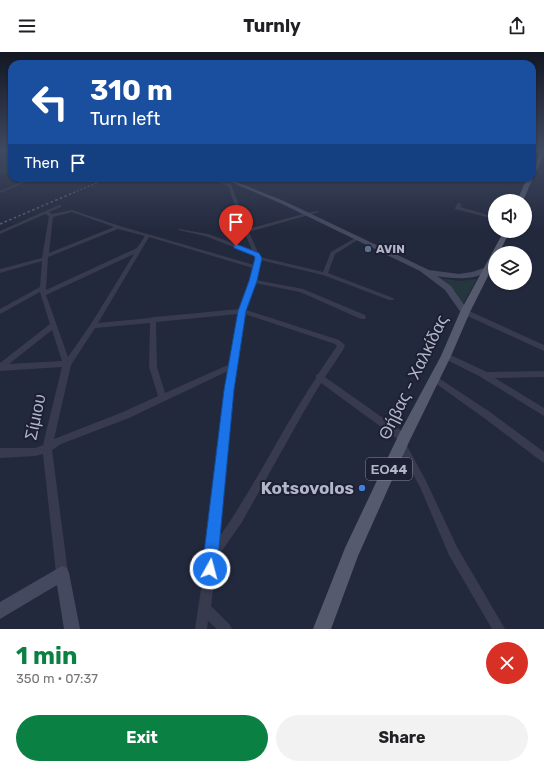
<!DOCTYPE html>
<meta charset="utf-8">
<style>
:root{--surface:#fff;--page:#f2f2f2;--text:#202124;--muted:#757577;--accent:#0b8043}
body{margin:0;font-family:Rubik,sans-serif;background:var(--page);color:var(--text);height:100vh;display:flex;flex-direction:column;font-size:15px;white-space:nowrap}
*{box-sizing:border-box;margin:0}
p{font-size:13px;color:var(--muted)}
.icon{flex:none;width:22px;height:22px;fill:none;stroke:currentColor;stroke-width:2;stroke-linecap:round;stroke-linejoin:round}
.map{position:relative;height:577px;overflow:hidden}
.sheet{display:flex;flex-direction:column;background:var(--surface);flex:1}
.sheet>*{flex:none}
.top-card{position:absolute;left:8px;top:8px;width:528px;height:122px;border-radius:12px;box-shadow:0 1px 3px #0004;background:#1a4fa0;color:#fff;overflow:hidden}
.fabs{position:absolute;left:488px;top:142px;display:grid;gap:8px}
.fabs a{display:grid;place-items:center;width:44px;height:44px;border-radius:50%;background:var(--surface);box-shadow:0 1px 3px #0004;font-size:20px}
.pin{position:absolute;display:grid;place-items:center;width:34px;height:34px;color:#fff;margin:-41px -17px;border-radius:50% 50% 50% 0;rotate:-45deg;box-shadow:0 0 4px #0007}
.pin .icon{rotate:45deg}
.me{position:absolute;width:44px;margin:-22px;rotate:7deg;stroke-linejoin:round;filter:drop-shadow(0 0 3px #0008)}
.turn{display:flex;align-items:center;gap:14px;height:84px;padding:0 16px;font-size:18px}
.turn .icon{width:52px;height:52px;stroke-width:2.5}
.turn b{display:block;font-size:28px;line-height:34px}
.then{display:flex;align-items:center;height:38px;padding:0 16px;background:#0003;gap:8px;font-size:15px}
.round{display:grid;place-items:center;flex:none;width:42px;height:42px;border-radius:21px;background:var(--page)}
.overview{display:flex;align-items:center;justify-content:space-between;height:68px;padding:0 16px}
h1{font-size:24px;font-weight:700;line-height:30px;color:var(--accent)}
.cta{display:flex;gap:8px;margin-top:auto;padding:8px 16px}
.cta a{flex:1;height:46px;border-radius:24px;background:var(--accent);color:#fff;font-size:16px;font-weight:700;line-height:46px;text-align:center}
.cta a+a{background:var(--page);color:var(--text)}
header{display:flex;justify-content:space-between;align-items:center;height:52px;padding:0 16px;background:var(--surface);font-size:18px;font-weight:700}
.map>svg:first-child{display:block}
.green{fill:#25363e}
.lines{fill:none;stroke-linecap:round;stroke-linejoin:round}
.street{fill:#373b4d;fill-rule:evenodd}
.secondary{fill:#454960;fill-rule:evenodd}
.primary{fill:#555a6d;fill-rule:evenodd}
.rail-far1{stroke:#595e74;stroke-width:1;stroke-dasharray:2 2;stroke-linecap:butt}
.rail{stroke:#595e74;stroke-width:1.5;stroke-dasharray:2.5 2.5;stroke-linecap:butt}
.route{fill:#1a73e8;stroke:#114b97}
.service-dot{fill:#5c6f8a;stroke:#1c2032;stroke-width:1.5}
.shop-dot{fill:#3f7fe0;stroke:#1c2032;stroke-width:1.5}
.labels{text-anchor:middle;stroke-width:4;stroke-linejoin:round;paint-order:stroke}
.far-poi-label{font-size:12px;font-weight:bold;fill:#b2b6c8;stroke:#1c2032;text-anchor:start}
.shield{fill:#1c2032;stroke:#85899b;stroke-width:1}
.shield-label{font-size:13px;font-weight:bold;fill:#b2b6c8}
.near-street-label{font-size:17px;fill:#b2b6c8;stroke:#1c2032}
.near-poi-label{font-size:17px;font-weight:bold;fill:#b2b6c8;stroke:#1c2032;text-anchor:end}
</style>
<header><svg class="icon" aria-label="menu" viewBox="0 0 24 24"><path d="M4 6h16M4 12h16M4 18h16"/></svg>Turnly<svg class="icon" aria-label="share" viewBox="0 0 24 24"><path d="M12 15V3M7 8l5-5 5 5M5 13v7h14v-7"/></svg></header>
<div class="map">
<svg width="544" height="577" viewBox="0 0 544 577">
<rect width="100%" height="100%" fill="#23293d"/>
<g class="green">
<polygon points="0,103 12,107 12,120 0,124"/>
<polygon points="439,226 460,229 477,227 463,252 454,238"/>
</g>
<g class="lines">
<g class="street">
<polygon points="30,126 35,126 0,141 0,139"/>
<path d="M209,126H214L227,131L226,128L229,127L248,177L307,161L317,159L319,160L249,180L260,205L323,220L331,200L357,185L361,186L335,202L328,221L393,246L394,247L393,248H389L323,223L260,208L256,228L303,237L365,263L366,265L365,267H361L300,240L255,231L246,258L339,288L345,293L343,298L325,325L407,383L408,386L407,389L405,390L426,429L457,495L505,577H492L449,503L420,435L398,394L396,391L399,388L321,331L303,361L242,470L217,506L211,554L230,573L232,577H217L208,569L207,577H195L206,504L225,338L228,319L129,366L61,392L52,398L68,521L66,525L62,527L58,525L56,521L43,402L35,404L0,406V396H35L43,393L62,315L0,319V311L50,272L40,240L0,262V257L40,235L42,209L0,221V217L42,206L49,164L45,162L0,182V179L59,153H61V155L49,160L52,162L72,158L120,174L254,213L255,206L254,203L205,184L178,178L180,177L208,182L252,198L244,179L228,134ZM72,160L114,175L49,201L53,165ZM118,177L145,184L137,196L46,238L48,205ZM149,185L253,216L250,229L240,257L155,265H153L150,266L98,271ZM134,202L91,272L68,305L46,243ZM238,262L230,312L165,341L157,315L156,270ZM245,262L335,292L337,294L318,322L316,323V326C282,377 255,434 220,484L233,338L238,313ZM150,271L149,315L158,344L123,360L54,387L71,313L95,276ZM52,278L62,309L9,312Z"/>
<polygon points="458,151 462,152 460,155 495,165 495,167 455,157 455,156"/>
<polygon points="463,258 467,258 544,293 544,299 463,262 462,260"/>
<polygon points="446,301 487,320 544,319 544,325 495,326 544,356 544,364 479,324 443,306 442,304 443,302"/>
<polygon points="434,323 490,360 544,400 544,411 541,409 484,366 431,328 430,326 431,324"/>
</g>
<g class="secondary">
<path d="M221,126H227L284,149L429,218L459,222L472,220L487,215L491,217C477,229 453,227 437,224L451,234L469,260L468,262H462L445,238L420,219L280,151Z"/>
<polygon points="62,514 67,516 69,521 80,577 64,577 57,533 0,567 0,550"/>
</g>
<g class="primary">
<polygon points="541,99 544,99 544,102 535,122 532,124 532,117"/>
<polygon points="532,125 533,126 523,149 517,149 527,126"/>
<polygon points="504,179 510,179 499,201 495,201 495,210 470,260 451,304 409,390 358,504 331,577 313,577 345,496 399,382 441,304 460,260"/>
</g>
<polyline class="rail-far1" points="73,141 108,126"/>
<polyline class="rail" points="0,172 75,140"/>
</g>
<linearGradient id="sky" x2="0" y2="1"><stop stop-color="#131722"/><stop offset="0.55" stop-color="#3f4962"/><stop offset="1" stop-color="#3f4962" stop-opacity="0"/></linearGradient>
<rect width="544" height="179" fill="url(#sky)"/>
<polygon class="route" points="236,192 259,201 262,206 257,229 246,259 234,338 217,517 215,522 210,525 205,522 202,517 224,338 238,259 249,229 255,206 254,204 234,196 234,193"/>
<circle class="service-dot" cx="368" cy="197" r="4"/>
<circle class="shop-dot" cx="362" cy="436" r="4"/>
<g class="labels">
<g class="far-poi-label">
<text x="376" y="201">AVIN</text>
</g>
<rect class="shield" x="366" y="406" width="46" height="22" rx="3"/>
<g class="shield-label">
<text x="389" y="422">ΕΟ44</text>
</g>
<g class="near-street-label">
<text transform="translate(413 325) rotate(-64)" y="6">Θήβας - Χαλκίδας</text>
<text transform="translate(35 365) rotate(-78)" y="6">Σίμιου</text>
</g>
<g class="near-poi-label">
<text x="354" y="442">Kotsovolos</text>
</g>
</g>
</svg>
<div class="fabs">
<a><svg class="icon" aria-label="sound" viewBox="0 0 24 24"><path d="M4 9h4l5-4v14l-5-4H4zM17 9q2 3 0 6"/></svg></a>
<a><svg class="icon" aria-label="layers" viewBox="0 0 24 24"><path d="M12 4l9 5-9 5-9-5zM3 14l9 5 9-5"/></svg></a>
</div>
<div class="pin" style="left:236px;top:194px;background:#d93025"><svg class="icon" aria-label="arrive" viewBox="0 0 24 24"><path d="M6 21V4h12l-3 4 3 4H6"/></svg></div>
<svg class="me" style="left:210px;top:517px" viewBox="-20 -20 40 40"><circle r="17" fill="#1a73e8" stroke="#fff" stroke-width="3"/><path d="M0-11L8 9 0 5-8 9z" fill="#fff"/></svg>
<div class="top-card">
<div class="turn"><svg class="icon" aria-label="left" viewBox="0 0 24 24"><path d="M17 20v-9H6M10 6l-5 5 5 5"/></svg><div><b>310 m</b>Turn left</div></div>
<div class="then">Then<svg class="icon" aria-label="arrive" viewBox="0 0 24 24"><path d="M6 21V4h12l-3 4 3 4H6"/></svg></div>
</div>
</div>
<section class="sheet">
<div class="overview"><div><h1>1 min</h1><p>350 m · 07:37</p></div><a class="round" style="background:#d93025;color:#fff"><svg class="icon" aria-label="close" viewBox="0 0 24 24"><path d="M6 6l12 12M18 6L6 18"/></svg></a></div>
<div class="cta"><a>Exit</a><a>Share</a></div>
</section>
